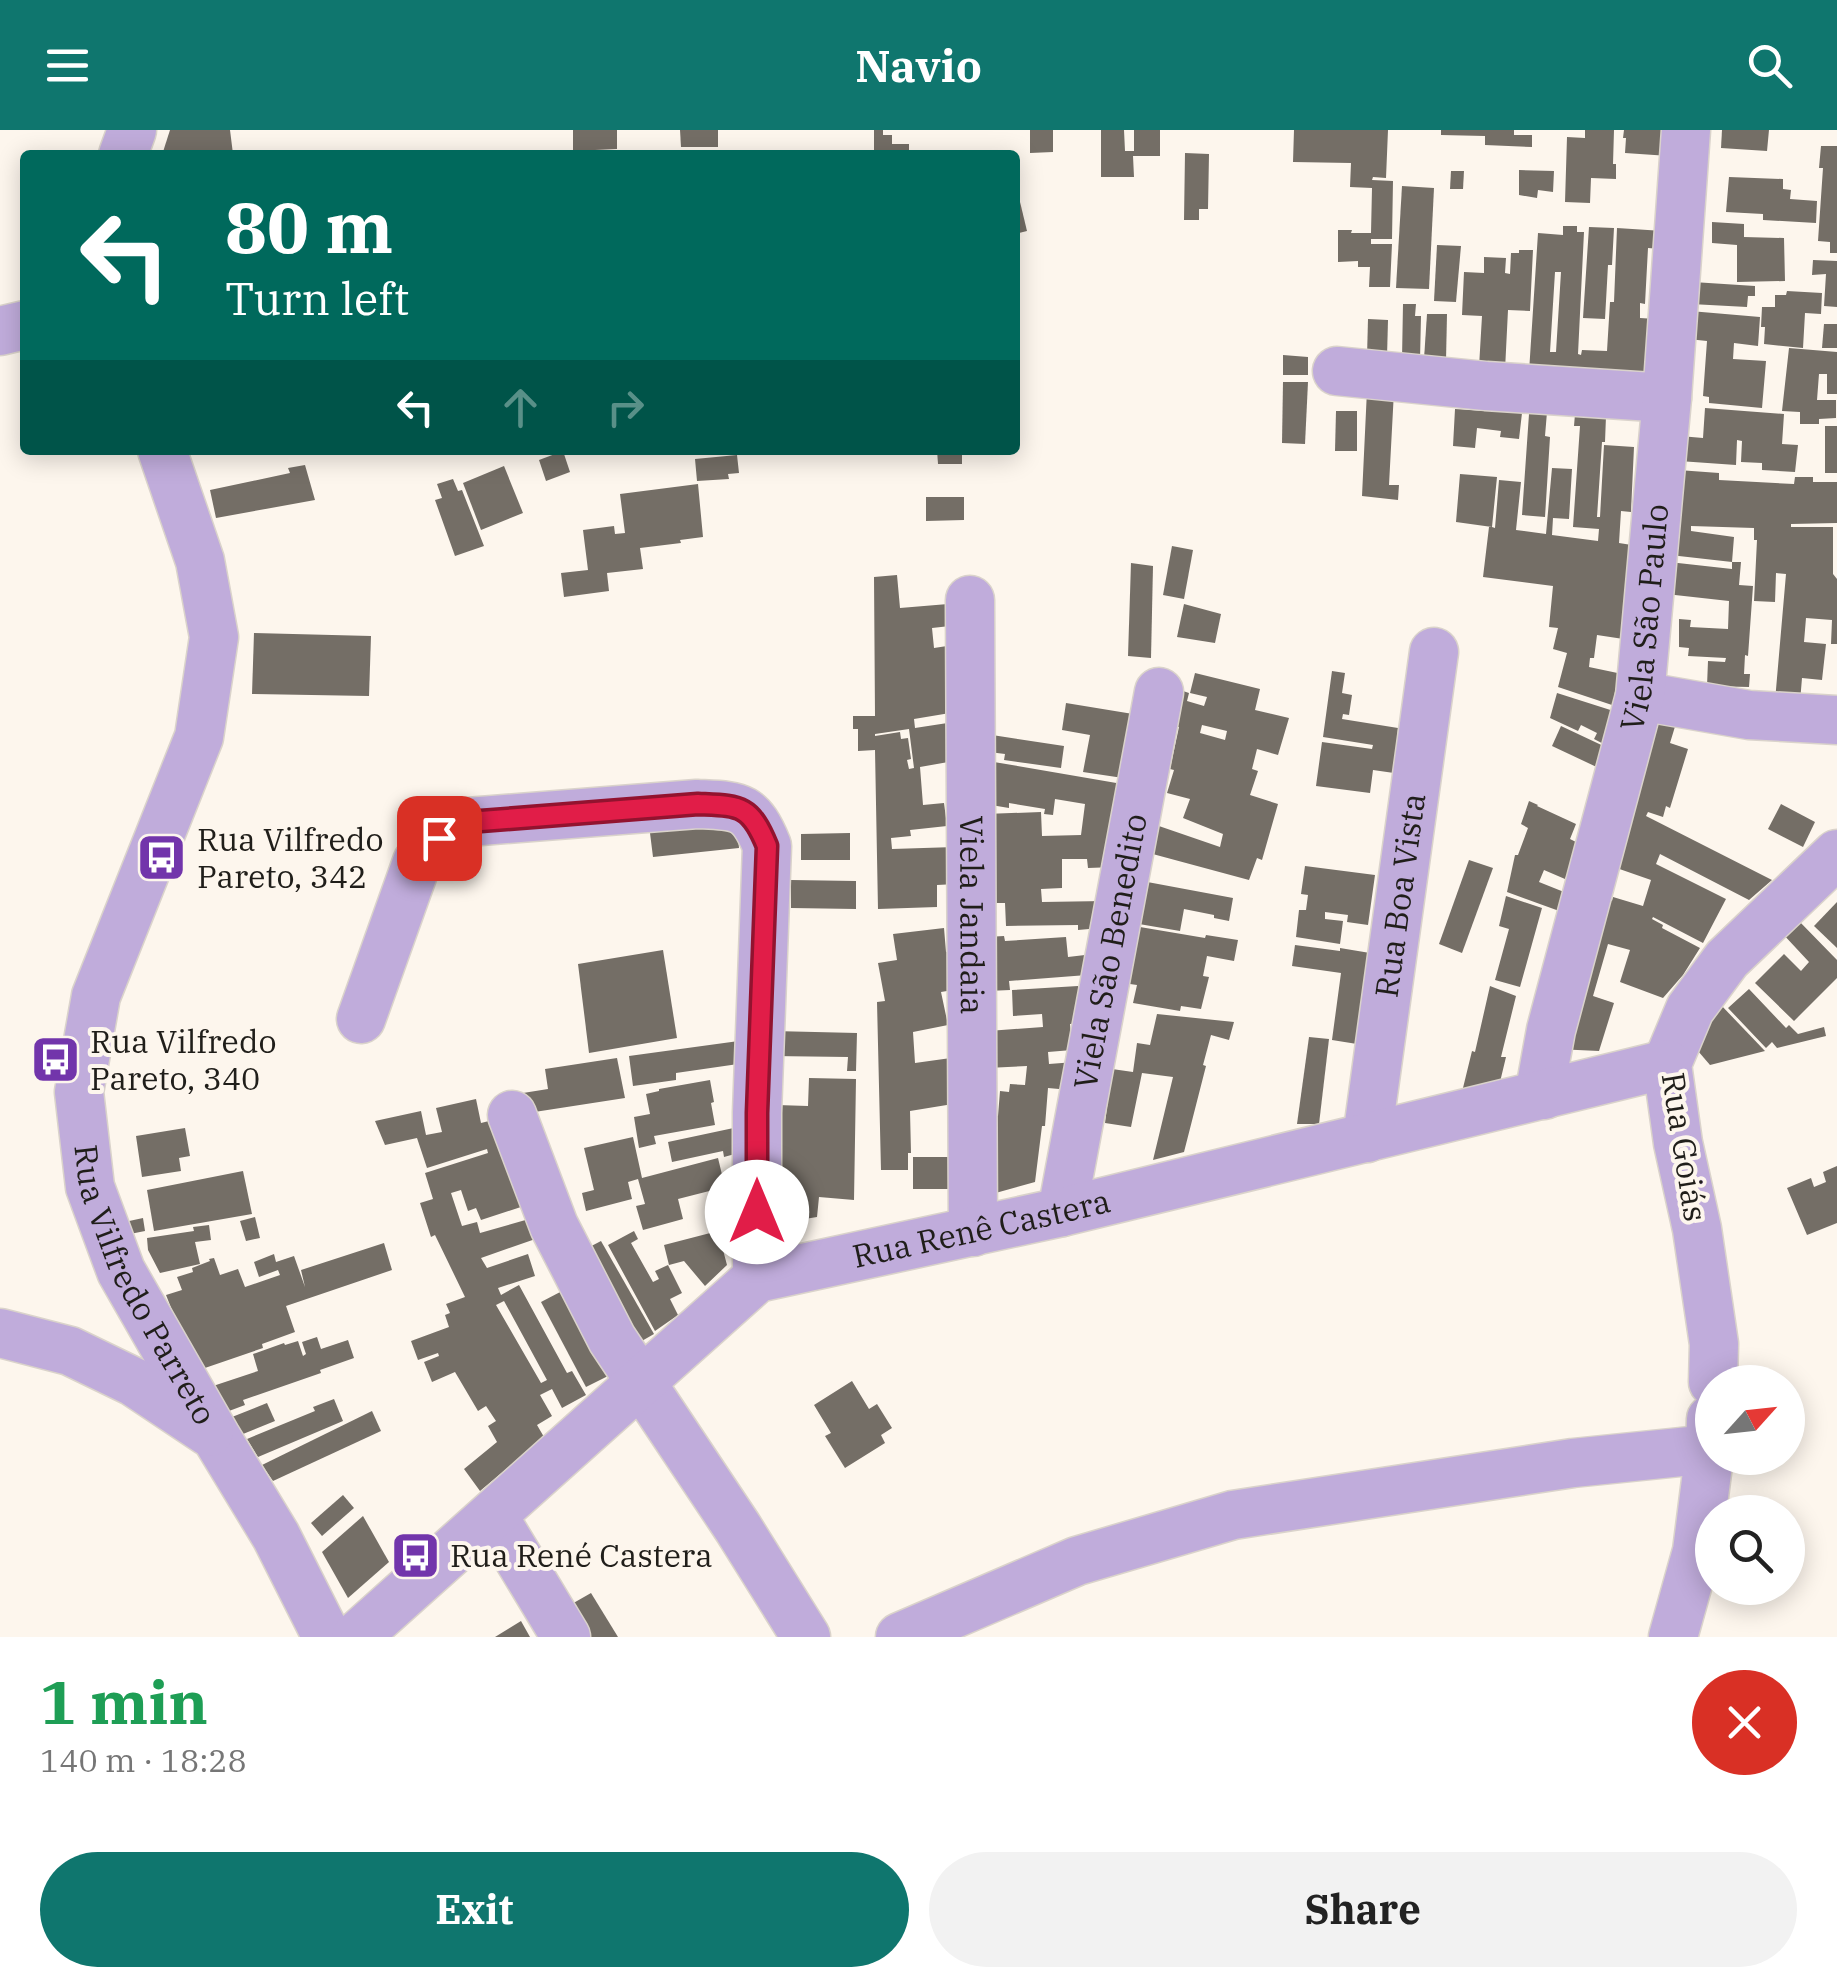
<!DOCTYPE html>
<meta charset="utf-8">
<style>
:root{--surface:#fff;--page:#f2f2f2;--text:#222;--muted:#767676;--accent:#0f766e}
body{margin:0;font-family:"IBM Plex Serif",serif;background:var(--page);color:var(--text);height:100vh;display:flex;flex-direction:column;font-size:38px;white-space:nowrap}
*{box-sizing:border-box;margin:0}
p{font-size:32px;color:var(--muted)}
.icon{flex:none;width:55px;height:55px;fill:none;stroke:currentColor;stroke-width:2;stroke-linecap:round;stroke-linejoin:round}
.map{position:relative;height:1507px;overflow:hidden}
.details{display:flex;flex-direction:column;background:var(--surface);flex:1}
.details>*{flex:none}
.guide{position:absolute;left:20px;top:20px;width:1000px;height:305px;border-radius:10px;box-shadow:0 5px 25px #0003;background:#00695c;color:#fff;overflow:hidden}
.needle{width:65px;rotate:63deg}
.fabs{position:absolute;left:1695px;top:1235px;display:grid;gap:20px}
.fabs a{display:grid;place-items:center;width:110px;height:110px;border-radius:50%;background:var(--surface);box-shadow:0 5px 25px #0003;font-size:50px}
.pin{position:absolute;display:grid;place-items:center;width:85px;height:85px;color:#fff;margin:-42px;border-radius:20px;box-shadow:0 5px 15px #0006}
.me{position:absolute;width:110px;margin:-55px;rotate:0deg;stroke-linejoin:round;filter:drop-shadow(0 0 8px #0008)}
.turn{display:flex;align-items:center;gap:35px;height:210px;padding:0 40px;font-size:45px}
.turn .icon{width:130px;height:130px;stroke-width:2.5}
.turn b{display:block;font-size:70px;line-height:85px}
.lanes{display:flex;align-items:center;height:95px;padding:0 40px;background:#0003;justify-content:center;gap:50px;direction:ltr}
.lanes .off{opacity:.35}
.round{display:grid;place-items:center;flex:none;width:105px;height:105px;border-radius:52px;background:var(--page)}
.overview{display:flex;align-items:center;justify-content:space-between;height:170px;padding:0 40px}
h1{font-size:60px;font-weight:700;line-height:75px;color:#1e9e55}
.primary-button{display:flex;gap:20px;margin-top:auto;padding:20px 40px}
.primary-button a{flex:1;height:115px;border-radius:60px;background:var(--accent);color:#fff;font-size:40px;font-weight:700;line-height:115px;text-align:center}
.primary-button a+a{background:var(--page);color:var(--text)}
header{display:flex;justify-content:space-between;align-items:center;height:130px;padding:0 40px;background:var(--accent);color:#fff;font-size:45px;font-weight:700}
.map>svg:first-child{display:block}
.building{fill:#746e66;fill-rule:evenodd}
.lines{fill:none;stroke-linecap:round;stroke-linejoin:round}
.minor-casing{stroke:#dad3cb;stroke-width:51}
.minor{stroke:#c0acdb;stroke-width:48}
.route-casing{stroke:#92132f;stroke-width:25}
.route{stroke:#e11d48;stroke-width:18}
.labels{text-anchor:middle;stroke-width:8;stroke-linejoin:round;paint-order:stroke}
.street-label{font-size:32px;fill:#201e1a;stroke:#fdf6ed}
.poi-label{font-size:32px;fill:#201e1a;stroke:#fdf6ed;text-anchor:start}
</style>
<header><svg class="icon" aria-label="menu" viewBox="0 0 24 24"><path d="M4 6h16M4 12h16M4 18h16"/></svg>Navio<svg class="icon" aria-label="search" viewBox="0 0 24 24"><circle cx="10" cy="10" r="6"/><path d="M15 15l6 6"/></svg></header>
<div class="map">
<svg width="1837" height="1507" viewBox="0 0 1837 1507">
<rect width="100%" height="100%" fill="#fdf6ed"/>
<g class="building">
<polygon points="170,0 230,0 233,24 162,25"/>
<polygon points="573,0 617,0 617,19 573,21"/>
<polygon points="680,0 718,0 718,17 681,17"/>
<polygon points="874,0 883,0 883,5 892,5 892,14 909,14 909,25 874,25"/>
<polygon points="1030,0 1053,0 1053,22 1030,23"/>
<polygon points="1101,0 1124,0 1125,21 1134,21 1134,0 1160,0 1160,26 1133,26 1134,47 1101,47"/>
<polygon points="1294,0 1388,0 1386,48 1373,47 1372,50 1393,51 1392,109 1371,109 1371,114 1392,114 1390,157 1369,157 1370,137 1358,137 1358,131 1338,132 1338,100 1352,100 1351,103 1371,103 1372,58 1350,57 1351,33 1293,32"/>
<polygon points="1441,0 1514,0 1514,5 1532,5 1532,17 1485,15 1485,6 1441,5"/>
<polygon points="1585,0 1614,0 1613,34 1616,34 1616,49 1591,48 1590,73 1565,72 1567,7 1585,8"/>
<polygon points="1624,0 1670,0 1669,26 1625,23 1626,8 1623,8"/>
<polygon points="1722,0 1769,0 1767,21 1721,18"/>
<polygon points="1821,16 1837,16 1837,123 1830,123 1830,112 1818,111 1823,38 1819,38"/>
<rect x="618" y="20" width="53" height="5"/>
<polygon points="1185,23 1209,24 1208,79 1199,79 1199,90 1184,90"/>
<polygon points="1519,40 1554,41 1553,62 1538,60 1537,68 1519,65"/>
<polygon points="1451,41 1464,41 1463,59 1450,59"/>
<polygon points="1729,47 1783,49 1783,59 1791,60 1790,69 1817,71 1816,93 1763,90 1763,84 1726,82"/>
<polygon points="1015,51 1027,101 1015,104"/>
<polygon points="1402,56 1434,58 1429,159 1396,158"/>
<polygon points="1712,92 1744,94 1744,107 1784,108 1785,151 1737,152 1737,115 1712,113"/>
<path d="M1563,96H1577V102H1584L1578,224L1581,225L1582,220L1607,221L1610,172H1614L1617,98L1663,101L1661,119L1648,118L1645,174L1640,173V188L1656,189L1651,241H1642V250L1529,242L1538,103L1563,105ZM1555,142H1561L1556,222H1550Z"/>
<polygon points="1589,97 1614,98 1612,135 1608,135 1605,189 1583,188"/>
<polygon points="1437,115 1461,116 1456,172 1434,171"/>
<polygon points="1519,120 1533,120 1530,181 1508,180 1505,240 1479,237 1482,186 1462,185 1464,142 1484,143 1484,127 1506,128 1505,143 1510,144 1511,123 1519,123"/>
<polygon points="1813,130 1837,131 1837,177 1824,176 1826,144 1812,145"/>
<polygon points="1693,152 1755,156 1755,166 1748,166 1747,177 1691,174"/>
<polygon points="1787,161 1822,163 1821,184 1805,183 1803,218 1764,214 1765,197 1761,197 1762,177 1775,177 1775,165 1786,165"/>
<polygon points="1403,174 1416,174 1415,186 1421,186 1420,230 1402,229"/>
<polygon points="1690,181 1760,187 1758,216 1734,213 1733,229 1766,231 1762,278 1709,273 1709,267 1703,266 1707,211 1688,209"/>
<polygon points="1427,184 1447,184 1446,231 1424,229"/>
<polygon points="1368,189 1388,190 1387,227 1367,227"/>
<polygon points="1824,194 1837,194 1837,218 1822,218"/>
<polygon points="1789,218 1837,222 1837,264 1827,264 1827,244 1819,244 1817,270 1836,270 1836,288 1819,289 1819,294 1800,294 1800,282 1782,281"/>
<polygon points="1283,225 1308,227 1308,245 1283,245"/>
<polygon points="1283,252 1308,252 1305,314 1282,313"/>
<polygon points="1367,260 1394,261 1389,355 1399,355 1398,370 1362,366"/>
<polygon points="1483,274 1547,282 1545,306 1550,307 1545,387 1522,385 1529,284 1522,283 1519,309 1500,307 1501,301 1477,298 1475,318 1453,316 1455,279 1483,281"/>
<polygon points="1705,278 1784,284 1782,314 1798,315 1795,342 1762,340 1762,333 1741,332 1742,311 1737,310 1736,335 1679,331 1680,306 1703,308"/>
<polygon points="1336,281 1357,281 1357,321 1335,321"/>
<polygon points="1575,284 1606,286 1605,312 1602,312 1597,387 1600,387 1604,315 1634,317 1631,382 1621,381 1619,413 1638,416 1630,510 1597,505 1594,528 1590,528 1589,537 1627,545 1624,579 1558,557 1567,523 1553,519 1558,498 1549,497 1553,456 1483,447 1489,397 1492,397 1456,392 1460,344 1497,347 1492,397 1495,398 1499,350 1521,352 1516,400 1546,404 1552,338 1572,339 1569,389 1553,388 1552,405 1598,411 1599,399 1573,397 1580,296 1574,296"/>
<rect x="1825" y="296" width="12" height="47"/>
<polygon points="937,320 962,320 962,334 938,334"/>
<polygon points="563,321 570,342 546,351 539,330"/>
<polygon points="737,325 739,343 728,344 729,349 697,351 695,329"/>
<polygon points="305,335 315,370 216,388 210,360 290,343 288,338"/>
<polygon points="504,336 523,383 481,400 463,353"/>
<polygon points="1678,340 1719,343 1719,350 1794,354 1795,347 1813,347 1813,352 1837,352 1837,393 1791,394 1791,397 1833,397 1833,444 1837,449 1837,514 1831,514 1832,490 1806,488 1804,512 1826,514 1822,550 1802,548 1800,572 1775,571 1786,444 1776,443 1775,472 1754,471 1757,410 1754,410 1754,398 1691,396 1691,401 1734,407 1732,432 1670,425"/>
<polygon points="453,349 458,361 462,360 484,416 455,426 435,370 442,368 437,354"/>
<polygon points="698,354 703,407 680,410 681,413 640,418 643,439 607,443 609,461 564,467 561,443 588,440 583,400 614,396 615,404 625,403 620,364"/>
<polygon points="926,367 964,367 964,390 926,391"/>
<polygon points="1172,416 1193,420 1184,469 1163,465"/>
<polygon points="1669,432 1732,439 1732,432 1741,432 1739,455 1753,456 1748,526 1745,525 1744,544 1750,544 1749,557 1707,556 1708,531 1725,532 1726,528 1688,526 1689,518 1679,517 1679,489 1691,490 1690,497 1728,499 1729,471 1666,464"/>
<polygon points="1131,433 1153,436 1151,528 1128,526"/>
<path d="M897,445L900,478L948,474L950,496L932,498L934,518L947,516L956,582L914,589L915,598L954,592V631L920,637L923,675L944,673L947,696L910,700L911,706L891,708L892,719L955,717L956,754L937,755V777L878,779L875,620L858,621V599H853V586H875L874,447ZM909,599L914,638L909,639L907,630L911,629L908,608L901,609L900,602L875,606V604Z"/>
<polygon points="1184,474 1221,484 1215,513 1177,507"/>
<polygon points="254,503 371,506 369,566 252,564"/>
<polygon points="1332,541 1345,543 1342,563 1352,565 1349,585 1343,584 1342,589 1398,598 1394,643 1373,640 1370,663 1316,656 1322,612 1372,619 1373,615 1323,607"/>
<path d="M1195,543L1260,559L1255,580L1289,588L1278,625L1257,619L1252,639L1258,641L1250,665L1278,674L1262,730L1257,728L1249,750L1149,723L1156,695L1220,717L1223,704L1183,688L1190,669L1167,663L1174,640L1170,639L1179,597L1174,596L1183,561L1189,563L1187,571L1204,576L1207,567L1190,563ZM1202,595L1227,601L1225,610L1200,603Z"/>
<polygon points="1557,563 1623,584 1617,621 1594,609 1597,603 1581,595 1578,601 1550,588"/>
<polygon points="1066,573 1133,584 1123,648 1083,642 1090,605 1062,600"/>
<polygon points="1648,583 1677,590 1670,613 1688,619 1670,678 1666,676 1663,687 1648,682 1646,686 1772,750 1749,770 1660,724 1656,734 1726,769 1715,790 1703,813 1653,787 1652,789 1663,795 1662,798 1700,818 1683,845 1663,868 1620,852 1630,820 1608,814 1593,866 1614,873 1599,921 1556,919 1599,767 1612,771 1613,767 1643,776 1651,750 1608,735"/>
<polygon points="1561,596 1612,620 1603,640 1552,616"/>
<polygon points="992,605 1064,616 1061,638 1004,630 1005,624 989,622"/>
<polygon points="994,632 1128,655 1114,737 1088,738 1087,729 1062,729 1062,758 1041,759 1042,772 1105,771 1100,798 1078,800 1078,795 1006,796 1005,773 985,773 985,684 1041,682 1042,706 1081,705 1085,674 1055,669 1053,685 1044,684 1045,679 1009,673 1009,678 985,674"/>
<polygon points="1529,671 1538,675 1537,676 1576,694 1570,709 1580,714 1565,749 1544,740 1539,752 1579,768 1573,786 1507,762 1515,725 1518,725 1528,698 1521,694"/>
<polygon points="1781,674 1815,692 1803,717 1768,699"/>
<polygon points="736,686 739,718 653,727 649,695"/>
<polygon points="850,703 850,730 801,730 801,704"/>
<polygon points="1469,730 1493,738 1462,823 1439,814"/>
<polygon points="1305,736 1375,745 1368,795 1347,792 1348,785 1325,782 1325,789 1343,791 1340,814 1296,807 1299,780 1306,780 1308,765 1301,764"/>
<polygon points="791,750 856,751 856,779 791,778"/>
<polygon points="1142,751 1233,768 1229,791 1214,788 1214,785 1184,779 1180,801 1139,794"/>
<polygon points="1506,766 1542,778 1520,857 1495,850 1509,799 1499,796"/>
<polygon points="1837,772 1837,818 1814,796"/>
<polygon points="1798,790 1837,830 1837,848 1794,891 1755,853 1784,824 1801,841 1809,832 1782,803"/>
<polygon points="1134,796 1205,808 1206,805 1238,810 1234,831 1207,826 1203,846 1209,847 1201,879 1181,876 1180,881 1133,873 1137,855 1123,853"/>
<polygon points="944,798 946,822 957,820 959,859 941,862 948,895 913,902 915,933 958,927 959,973 910,981 911,1023 908,1023 908,1040 881,1040 877,872 885,871 878,833 897,830 893,804"/>
<polygon points="1004,806 1005,811 1066,807 1068,827 1085,825 1087,845 1009,851 1010,860 988,861 986,807"/>
<polygon points="1295,815 1340,821 1340,818 1370,823 1357,914 1332,910 1341,843 1292,836"/>
<polygon points="663,820 677,908 589,923 578,834"/>
<polygon points="1078,856 1082,893 1070,894 1072,920 1048,922 1049,934 1075,932 1070,960 1048,958 1045,996 1042,996 1035,1052 992,1064 990,985 998,986 1000,961 1009,962 1010,954 1025,955 1027,936 987,938 988,901 1043,897 1042,884 1013,886 1012,860"/>
<polygon points="1490,856 1516,866 1501,927 1506,927 1500,952 1462,962 1472,921 1475,922"/>
<polygon points="1749,859 1786,898 1789,895 1798,904 1824,897 1826,906 1777,918 1772,912 1766,918 1728,878"/>
<polygon points="1719,873 1765,921 1710,935 1692,914"/>
<polygon points="1157,884 1234,892 1229,910 1211,905 1203,935 1206,936 1184,1022 1153,1030 1173,947 1142,943 1131,997 1105,993 1112,939 1133,942 1137,913 1150,915"/>
<polygon points="773,901 857,903 856,941 847,941 848,927 772,926"/>
<polygon points="1309,907 1329,909 1319,994 1297,994"/>
<polygon points="746,910 745,933 676,943 676,950 633,956 629,926"/>
<polygon points="617,928 625,968 528,983 523,963 548,959 545,939"/>
<polygon points="809,948 856,949 854,1070 819,1067 817,1087 768,1095 777,975 808,976"/>
<polygon points="710,950 714,972 711,973 715,995 654,1006 656,1014 639,1018 634,987 650,984 646,964 659,961 659,959"/>
<path d="M476,969L481,993L497,989L527,1075L481,1090L476,1078L468,1081L461,1060L451,1063L462,1096L477,1092L480,1103L536,1087L544,1106L481,1128L487,1138L528,1124L535,1146L498,1158L501,1165L519,1155L567,1243L572,1241L586,1265L562,1278L552,1259L540,1265L552,1286L537,1295L544,1307L480,1361L464,1339L497,1312L488,1296L496,1291L486,1276L478,1281L455,1242L432,1252L424,1232L439,1226L438,1223L418,1230L411,1211L449,1197L445,1185L450,1183L446,1174L465,1167L435,1105L431,1107L420,1073L433,1069L425,1043L488,1023L487,1019L427,1038L417,1008L385,1015L375,991L421,981L426,1005L442,1002L436,978ZM504,1171L547,1250L541,1253L496,1175Z"/>
<polygon points="743,996 742,1022 724,1027 723,1021 672,1032 668,1012"/>
<polygon points="185,998 190,1026 179,1028 181,1041 142,1047 136,1006"/>
<polygon points="633,1007 642,1048 718,1028 725,1057 678,1069 683,1089 643,1100 636,1076 645,1074 638,1049 628,1052 632,1069 586,1081 582,1063 594,1060 584,1018"/>
<polygon points="913,1027 955,1027 954,1059 913,1059"/>
<polygon points="1837,1036 1837,1093 1807,1105 1787,1058 1811,1048 1814,1057 1826,1052 1823,1042"/>
<polygon points="243,1041 252,1084 154,1101 147,1060"/>
<polygon points="255,1087 260,1108 246,1111 240,1091"/>
<polygon points="143,1088 145,1101 125,1105 120,1093"/>
<polygon points="209,1095 211,1110 195,1112 200,1134 160,1143 148,1120 147,1108 194,1101 193,1097"/>
<polygon points="634,1101 638,1109 631,1113 653,1152 659,1149 655,1141 668,1135 682,1163 670,1169 678,1185 655,1201 608,1115"/>
<polygon points="718,1101 727,1135 705,1156 684,1131 669,1135 664,1115"/>
<polygon points="601,1111 654,1204 633,1216 578,1123"/>
<polygon points="384,1113 392,1140 286,1176 295,1202 262,1214 263,1218 202,1239 171,1186 174,1185 166,1165 182,1160 177,1147 193,1142 192,1138 210,1131 209,1129 214,1128 220,1145 238,1139 245,1157 280,1145 278,1140 259,1147 254,1132 274,1124 276,1132 294,1126 305,1157 301,1140"/>
<polygon points="564,1160 612,1244 586,1257 541,1172"/>
<polygon points="317,1207 321,1219 348,1210 354,1228 320,1240 321,1243 243,1270 245,1275 229,1281 213,1256 258,1241 253,1224 284,1213 285,1215 298,1211 303,1226 306,1224 302,1212"/>
<polygon points="852,1251 869,1279 877,1274 892,1298 881,1305 885,1313 845,1338 825,1306 831,1303 814,1275"/>
<polygon points="334,1269 343,1291 258,1327 247,1309 315,1281 313,1277"/>
<polygon points="267,1273 275,1291 243,1304 232,1287"/>
<polygon points="372,1281 381,1301 273,1351 262,1335"/>
<polygon points="343,1365 354,1378 322,1406 311,1393"/>
<polygon points="363,1386 389,1432 348,1468 322,1422"/>
<polygon points="591,1463 618,1507 590,1507 570,1475"/>
<polygon points="521,1491 530,1507 495,1507"/>
</g>
<g class="lines">
<defs>
<g id="minor">
<polyline points="123,25 132,0"/>
<polyline points="0,201 25,195"/>
<polyline points="1337,241 1486,256 1667,268"/>
<path id="s1" d="M162,320L200,431L214,507L199,607L96,866L79,962L90,1057L121,1141L216,1307L276,1406L327,1507"/>
<path id="s2" d="M970,470L973,1102"/>
<polyline points="1640,566 1749,585 1837,590"/>
<path d="M361,889L417,732L439,708L468,692L697,674C739,676 750,674 767,716L757,983V1148"/>
<path id="s3" d="M1544,965L1542,949L1551,900L1640,566L1667,268L1686,0"/>
<polyline points="512,985 554,1096 612,1209 738,1398 806,1507"/>
<path id="s4" d="M1367,1008L1434,522"/>
<path id="s5" d="M1062,1082L1159,562"/>
<polyline points="0,1203 70,1221 134,1252 209,1302"/>
<polyline points="1713,1252 1714,1214 1697,1099 1678,1013 1667,934 1690,879 1727,829 1837,724"/>
<polyline points="493,1386 566,1507"/>
<path id="s6" d="M356,1507L757,1148L1062,1082L1667,934"/>
<polyline points="900,1507 1077,1431 1233,1385 1573,1333 1710,1319"/>
<polyline points="1673,1507 1697,1421 1710,1319 1711,1289"/>
</g>
</defs>
<use href="#minor" class="minor-casing"/>
<use href="#minor" class="minor"/>
</g>
<g class="lines">
<defs>
<path id="route" d="M439,708L468,692L698,674C739,676 750,674 767,716L757,983V1082"/>
</defs>
<use href="#route" class="route-casing"/>
<use href="#route" class="route"/>
</g>
<defs>
<symbol id="bus-square" viewBox="-11 -11 22 22"><rect x="-9" y="-9" width="18" height="18" rx="4" fill="#7235ab" stroke="#fdf6ed"/><path d="M-5-6H5V4H4V6H2V4H-2V6H-4V4H-5ZM-3.5-4V0h7V-4ZM-3.5 1.2v1.5H-2V1.2ZM2 1.2v1.5H3.5V1.2Z" fill="#fff"/></symbol>
</defs>
<g fill-rule="evenodd">
<use href="#bus-square" x="134" y="700" width="55" height="55"/>
<use href="#bus-square" x="28" y="902" width="55" height="55"/>
<use href="#bus-square" x="388" y="1398" width="55" height="55"/>
</g>
<g class="labels">
<g class="street-label">
<text dy="11" stroke="none"><textPath href="#s3" startOffset="490">Viela São Paulo</textPath></text>
<text dy="11" stroke="none"><textPath href="#s4" startOffset="245">Rua Boa Vista</textPath></text>
<text dy="11" stroke="none"><textPath href="#s2" startOffset="315">Viela Jandaia</textPath></text>
<text dy="11" stroke="none"><textPath href="#s5" startOffset="265">Viela São Benedito</textPath></text>
<text transform="translate(1684 1017) rotate(81)" y="11">Rua Goiás</text>
<text dy="11" stroke="none"><textPath href="#s6" startOffset="768">Rua Renê Castera</textPath></text>
<text dy="11" stroke="none"><textPath href="#s1" startOffset="878">Rua Vilfredo Parreto</textPath></text>
</g>
<g class="poi-label">
<text x="197" y="721">Rua Vilfredo<tspan x="197" dy="37">Pareto, 342</tspan></text>
<text x="90" y="923">Rua Vilfredo<tspan x="90" dy="37">Pareto, 340</tspan></text>
<text x="450" y="1437">Rua René Castera</text>
</g>
</g>
</svg>
<div class="fabs">
<a><svg class="needle" viewBox="-14 -14 28 28"><path d="M0-13l5 13h-10z" fill="#e53935"/><path d="M0 13l5-13h-10z" fill="#767676"/></svg></a>
<a><svg class="icon" aria-label="search" viewBox="0 0 24 24"><circle cx="10" cy="10" r="6"/><path d="M15 15l6 6"/></svg></a>
</div>
<div class="pin" style="left:439px;top:708px;background:#d93025"><svg class="icon" aria-label="arrive" viewBox="0 0 24 24"><path d="M6 21V4h12l-3 4 3 4H6"/></svg></div>
<svg class="me" style="left:757px;top:1082px" viewBox="-20 -20 40 40"><circle r="19" fill="#fff"/><path d="M0-13L10 11 0 6-10 11z" fill="#e11d48"/></svg>
<div class="guide">
<div class="turn"><svg class="icon" aria-label="left" viewBox="0 0 24 24"><path d="M17 20v-9H6M10 6l-5 5 5 5"/></svg><div><b>80 m</b>Turn left</div></div>
<div class="lanes"><svg class="icon" aria-label="left" viewBox="0 0 24 24"><path d="M17 20v-9H6M10 6l-5 5 5 5"/></svg><svg class="icon off" aria-label="ahead" viewBox="0 0 24 24"><path d="M12 20V5M6 11l6-6 6 6"/></svg><svg class="icon off" aria-label="right" viewBox="0 0 24 24"><path d="M7 20v-9h11M14 6l5 5-5 5"/></svg></div>
</div>
</div>
<section class="details">
<div class="overview"><div><h1>1 min</h1><p>140 m · 18:28</p></div><a class="round" style="background:#d93025;color:#fff"><svg class="icon" aria-label="close" viewBox="0 0 24 24"><path d="M6 6l12 12M18 6L6 18"/></svg></a></div>
<div class="primary-button"><a>Exit</a><a>Share</a></div>
</section>
